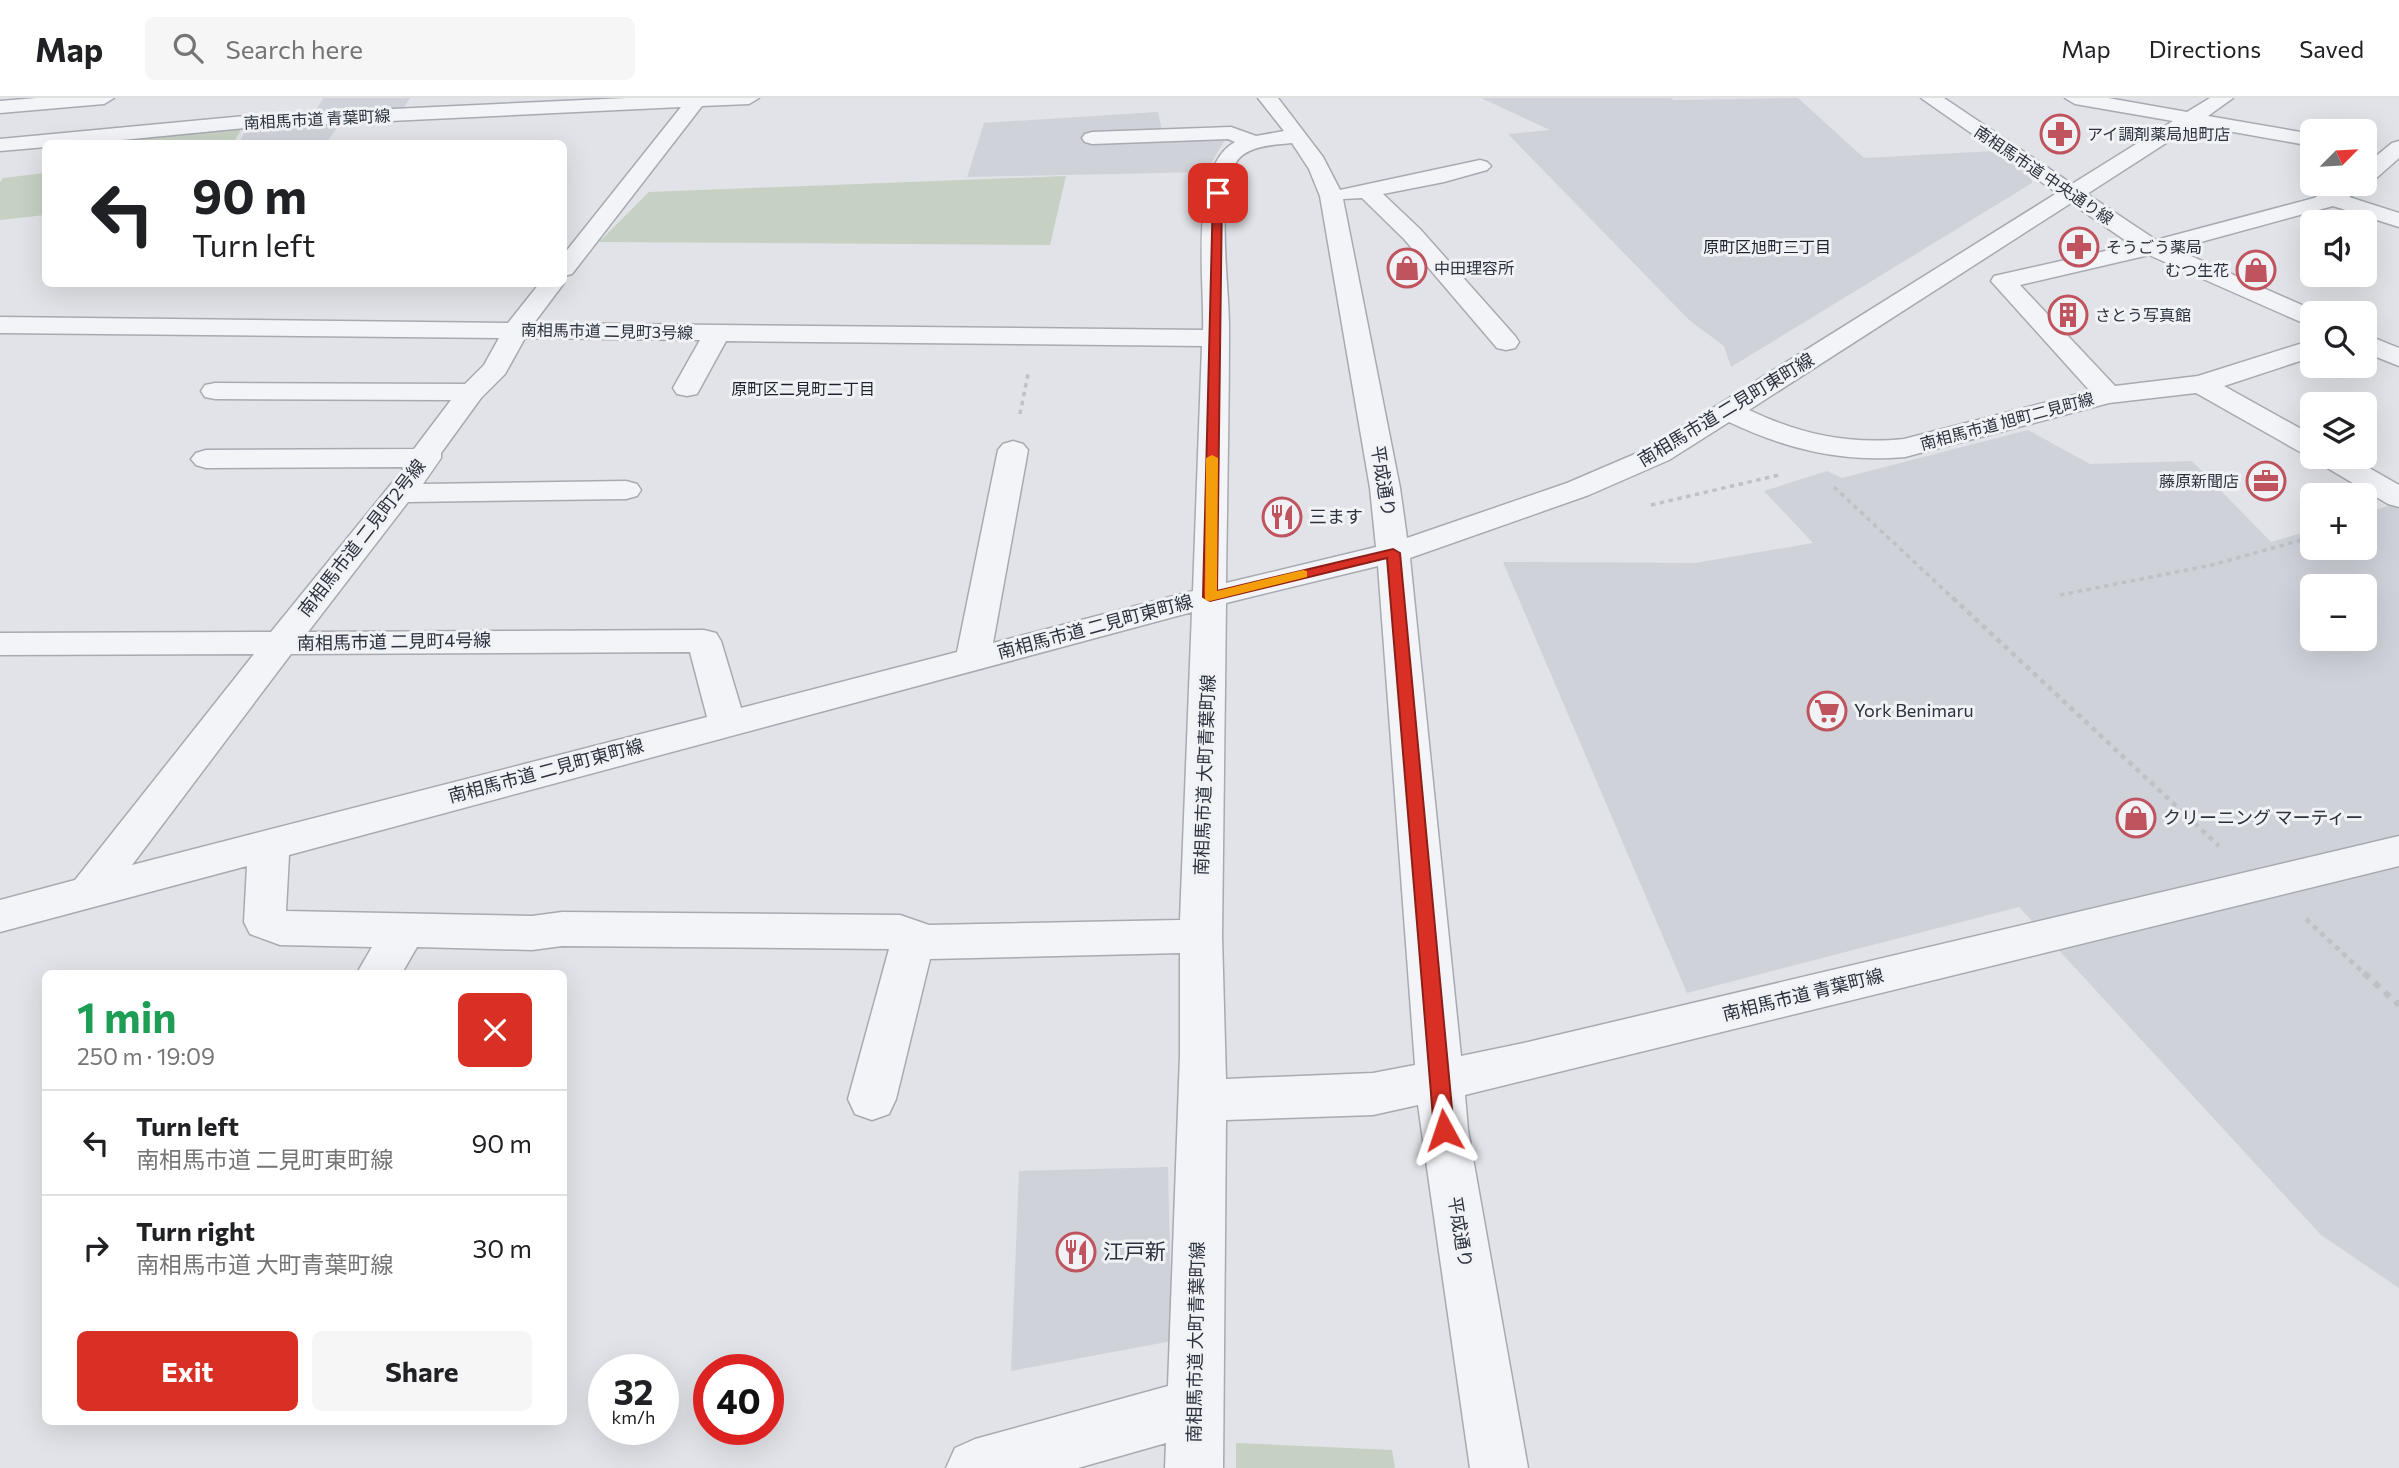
<!DOCTYPE html>
<meta charset="utf-8">
<style>
:root{--surface:#fff;--page:#f6f6f6;--text:#202124;--muted:#757577;--line:#e0e0e0;--accent:#d93025}
body{margin:0;font-family:Commissioner,"Noto Sans JP",sans-serif;background:var(--page);color:var(--text);height:100vh;display:flex;flex-direction:column;font-size:26px;white-space:nowrap}
*{box-sizing:border-box;margin:0}
p{font-size:23px;color:var(--muted)}
.icon{flex:none;width:38px;height:38px;fill:none;stroke:currentColor;stroke-width:2;stroke-linecap:round;stroke-linejoin:round}
.map{position:relative;flex:1;overflow:hidden}
.side{position:absolute;left:42px;top:872px;width:525px;height:455px;display:flex;flex-direction:column;background:var(--surface);border-radius:10px;box-shadow:0 7px 28px #0002}
.side>*{flex:none}
.hud{position:absolute;left:42px;top:42px;width:525px;height:147px;border-radius:10px;box-shadow:0 7px 28px #0002;background:#fff;color:var(--text);overflow:hidden}
.needle{width:46px;rotate:66deg}
.fabs{position:absolute;left:2300px;top:21px;display:grid;gap:14px}
.fabs a{display:grid;place-items:center;width:77px;height:77px;border-radius:10px;background:var(--surface);box-shadow:0 7px 28px #0002;font-size:35px}
.speed{position:absolute;left:588px;top:1256px;display:flex;gap:14px;font-size:35px;font-weight:700;text-align:center}
.speed>*{display:grid;place-content:center;width:91px;height:91px;border-radius:50%;background:var(--surface);box-shadow:0 7px 28px #0002;line-height:1}
.speed small{font-size:18px;font-weight:400}
.speed .limit{border:10px solid #d22;background:#fff;color:#111}
.pin{position:absolute;display:grid;place-items:center;width:60px;height:60px;color:#fff;margin:-30px;border-radius:14px;box-shadow:0 4px 10px #0006}
.me{position:absolute;width:77px;margin:-38px;rotate:355deg;stroke-linejoin:round;filter:drop-shadow(0 0 5px #0008)}
.turn{display:flex;align-items:center;gap:24px;height:147px;padding:0 35px;font-size:32px}
.turn .icon{width:91px;height:91px;stroke-width:2.5}
.turn b{display:block;font-size:49px;line-height:60px}
.round{display:grid;place-items:center;flex:none;width:74px;height:74px;border-radius:10px;background:var(--page)}
.head{display:flex;align-items:center;justify-content:space-between;height:119px;padding:0 35px}
h1{font-size:42px;font-weight:700;line-height:52px;color:#1e9e55}
.button{display:flex;gap:14px;margin-top:auto;padding:14px 35px}
.button a{flex:1;height:80px;border-radius:10px;background:var(--accent);color:#fff;font-size:28px;font-weight:700;line-height:80px;text-align:center}
.button a+a{background:var(--page);color:var(--text)}
ul{padding:0;list-style:none}
li{display:flex;align-items:center;gap:21px;height:105px;padding:0 35px;border-top:2px solid var(--line)}
li div{flex:1}
li b{display:block;font-size:26px}
li em{font-style:normal}
header{display:flex;align-items:center;gap:42px;box-sizing:border-box;height:98px;padding:0 35px;background:var(--surface);border-bottom:2px solid var(--line)}
header strong{font-size:33px}
nav{display:flex;gap:38px;margin-inline-start:auto;font-size:24px}
.search{width:490px;height:63px;background:var(--page);display:flex;align-items:center;gap:18px;box-sizing:border-box;padding:0 24px;border-radius:10px;color:var(--muted);font-size:26px}
.map>svg:first-child{display:block}
.built{fill:#cfd2d9;fill-rule:evenodd}
.green{fill:#c6d1c3}
.lines{fill:none;stroke-linecap:round;stroke-linejoin:round}
.minor-casing{stroke:#a7aab1;stroke-width:3}
.path-far2{stroke:#bfc1c7;stroke-width:3.5;stroke-dasharray:4.5 4.5;stroke-linecap:butt}
.path-far1{stroke:#bfc1c7;stroke-width:4.5;stroke-dasharray:5 5;stroke-linecap:butt}
.path{stroke:#bfc1c7;stroke-width:6;stroke-dasharray:7 7;stroke-linecap:butt}
.minor{fill:#f3f4f7;fill-rule:evenodd}
.route{fill:#d93025;stroke:#8d1f18;stroke-width:2}
.slow{fill:#f59e0b}
.labels{text-anchor:middle;stroke-width:6;stroke-linejoin:round;paint-order:stroke}
.far-street-label{font-size:16px;fill:#2b313d;stroke:#f0f2f5}
.far-poi-label{font-size:16px;fill:#2b313d;stroke:#f0f2f5;text-anchor:start}
.far-neighbourhood-label{font-size:16px;fill:#1d222e;stroke:#f0f2f5}
.street-label{font-size:18px;fill:#2b313d;stroke:#f0f2f5}
.poi-label{font-size:18px;fill:#2b313d;stroke:#f0f2f5;text-anchor:start}
.near-poi-label{font-size:21px;fill:#2b313d;stroke:#f0f2f5;text-anchor:start}
</style>
<header>
<strong>Map</strong>
<div class="search"><svg class="icon" aria-label="search" viewBox="0 0 24 24"><circle cx="10" cy="10" r="6"/><path d="M15 15l6 6"/></svg>Search here</div>
<nav><a>Map</a><a>Directions</a><a>Saved</a></nav>
</header>
<div class="map">
<svg width="2399" height="1370" viewBox="0 0 2399 1370">
<rect width="100%" height="100%" fill="#e1e3e8"/>
<g class="built">
<polygon points="323,0 410,0 403,11 314,17"/>
<polygon points="1481,0 1670,0 1674,2 1798,0 1864,60 1994,53 2031,80 2032,85 1731,269 1724,248 1689,222 1508,36 1550,32"/>
<polygon points="1158,14 1162,32 1233,28 1206,74 967,79 984,25"/>
<polygon points="340,25 326,45 239,46 248,28"/>
<path d="M2028,332L2090,366L2192,363L2271,444L2312,432V450H2364V415L2392,407L2399,411V1190L2321,1137L2019,809L1687,895L1503,464L1695,465L1813,445L1764,393L1827,373L1842,380ZM2312,488H2364V541H2312Z"/>
<polygon points="1168,1069 1172,1243 1011,1273 1019,1073"/>
</g>
<g class="green">
<polygon points="242,29 234,45 129,46 135,39"/>
<polygon points="45,75 45,117 0,122 0,84 3,80"/>
<polygon points="1066,78 1050,147 599,144 649,94"/>
<polygon points="1236,1345 1392,1352 1395,1370 1236,1370"/>
</g>
<g class="lines">
<defs>
<g id="minor">
<polygon points="37,0 114,0 104,6 0,15 0,3"/>
<polygon points="627,0 759,0 749,6 702,8 572,176 564,178 564,156 681,9 245,30 81,46 46,46 46,49 0,53 0,41 245,18"/>
<path d="M1258,0H1278L1323,59L1340,92L1480,62L1487,64L1491,68L1487,72L1444,84L1383,96L1420,131L1515,238L1519,244L1515,250L1506,252L1497,250L1404,141L1362,100L1343,101L1400,390L1407,440L1567,385L1649,350L2057,95L1921,0H1944L2072,86L2173,23L2075,6L2065,0H2108L2187,14L2210,0H2233L2208,18L2312,36V48L2194,27L2087,96L2156,142L2314,100L2340,86H2364V68L2392,45L2399,43V60L2372,84L2365,85L2363,91L2349,99L2399,115V129L2333,108L2175,151L2320,215H2312V229L2149,157L2020,187L2115,288L2198,278L2312,242V259L2224,288L2312,337V358L2302,355L2196,295L2109,305L1905,359C1842,365 1786,351 1729,324L1669,362L1589,397L1410,460L1461,958L1528,944L2399,738V768L1465,997L1468,1032L1528,1370H1470L1418,1007L1373,1017L1226,1022L1223,1370H1165L1166,1345L1078,1370H946L955,1350L975,1341L1168,1288L1180,957V855L930,861L896,1001L889,1016L872,1022L855,1016L848,1001L889,851L562,848L532,852L417,849L402,875H357L372,849L280,847L250,836L244,824L247,768L0,834V802L75,782L254,556L0,557V535L271,534L405,369L206,370L196,367L191,361L196,355L206,352L414,351L451,302L215,301L205,299L201,293L205,287L215,285L465,286L484,267L499,240L0,235V219L508,225L539,186L564,185L534,225L1203,232C1205,186 1188,69 1235,44L1228,41L1092,46L1085,44L1082,40L1085,36L1092,34L1231,29L1256,38L1284,33ZM1292,45L1309,71L1320,98L1370,390L1376,449L1226,485C1227,400 1229,315 1229,230C1229,183 1216,108 1235,66C1245,47 1274,47 1292,45ZM2071,105L2132,147L1994,178L1991,183L2090,293L1904,341C1847,347 1800,336 1749,312ZM525,240L700,242L673,290L677,296L687,298L697,296L726,243L1202,248L1193,493L993,545L1028,352L1023,346L1013,343L1003,346L998,352L957,554L741,610L721,543L716,535L704,532L308,534L408,404L626,401L637,398L641,392L637,386L626,383L423,386L441,360V355L481,300L505,276ZM1378,468L1415,967L1373,975L1226,981L1222,838L1226,505ZM1192,514L1180,822L929,827L900,817L562,814L532,818L286,813L289,757ZM690,554L707,619L132,767L291,556Z"/>
<polygon points="2364,236 2399,250 2399,268 2364,254"/>
<polygon points="2314,359 2350,359 2399,387 2399,409 2388,406 2319,365"/>
</g>
</defs>
<use href="#minor" class="minor-casing"/>
<g class="path-far2">
<polyline points="1020,316 1028,276"/>
<polyline points="1834,389 1955,502"/>
<polyline points="1651,407 1779,377"/>
<polyline points="2060,497 2212,467 2312,439"/>
</g>
<g class="path-far1">
<polyline points="1953,500 2219,748"/>
<polyline points="2306,821 2366,877"/>
</g>
<polyline class="path" points="2364,875 2399,907"/>
<use href="#minor" class="minor"/>
</g>
<polygon class="route" points="1218,92 1222,95 1217,493 1393,451 1400,455 1454,1032 1451,1038 1444,1040 1437,1038 1434,1032 1387,460 1210,503 1203,499 1213,95"/>
<polygon class="slow" points="1212,357 1218,360 1217,493 1303,472 1307,473 1307,479 1210,503 1205,502 1206,360"/>
<defs>
<symbol id="pharmacy-ring" viewBox="-11 -11 22 22"><circle r="9.5" fill="#f0f2f5" stroke="#bf545f" stroke-width="1.5"/><path d="M-2-6h4v4h4v4h-4v4h-4v-4h-4v-4h4Z" fill="#bf545f"/></symbol>
<symbol id="shop-ring" viewBox="-11 -11 22 22"><circle r="9.5" fill="#f0f2f5" stroke="#bf545f" stroke-width="1.5"/><path d="M-5-2.5h2.3a2.7 3.5 0 0 1 5.4 0H5L5.5 6h-11ZM-1.5-2.5h3a1.5 2.3 0 0 0-3 0Z" fill="#bf545f"/></symbol>
<symbol id="building-ring" viewBox="-11 -11 22 22"><circle r="9.5" fill="#f0f2f5" stroke="#bf545f" stroke-width="1.5"/><path d="M-4-6H4V6H1V3H-1V6H-4ZM-2.5-4.3h1.7v1.8h-1.7ZM.8-4.3h1.7v1.8H.8ZM-2.5-1h1.7V.8h-1.7ZM.8-1h1.7V.8H.8Z" fill="#bf545f"/></symbol>
<symbol id="office-ring" viewBox="-11 -11 22 22"><circle r="9.5" fill="#f0f2f5" stroke="#bf545f" stroke-width="1.5"/><path d="M-6-3h4V-5.5h4V-3h4V5H-6ZM-1-4.5V-3h2v-1.5ZM-6 0V1H6V0Z" fill="#bf545f"/></symbol>
<symbol id="restaurant-ring" viewBox="-11 -11 22 22"><circle r="9.5" fill="#f0f2f5" stroke="#bf545f" stroke-width="1.5"/><path d="M-5-6h1v4h1v-4h1v4h1v-4h1v5L-1.5 .5V6h-2V.5L-5-1ZM5-6V6H3V1.5H1.5Q1.5-4 5-6Z" fill="#bf545f"/></symbol>
<symbol id="supermarket-ring" viewBox="-11 -11 22 22"><circle r="9.5" fill="#f0f2f5" stroke="#bf545f" stroke-width="1.5"/><path d="M-6-5.5h2.5l.6 2H6L4.5 2H-2.5L-4.4-4H-6ZM-1.5 3.2a1.3 1.3 0 1 0 .1 0ZM3 3.2a1.3 1.3 0 1 0 .1 0Z" fill="#bf545f"/></symbol>
</defs>
<g fill-rule="evenodd">
<use href="#pharmacy-ring" x="2038" y="14" width="44" height="44"/>
<use href="#pharmacy-ring" x="2057" y="127" width="44" height="44"/>
<use href="#shop-ring" x="1385" y="148" width="44" height="44"/>
<use href="#shop-ring" x="2234" y="150" width="44" height="44"/>
<use href="#building-ring" x="2046" y="195" width="44" height="44"/>
<use href="#office-ring" x="2244" y="361" width="44" height="44"/>
<use href="#restaurant-ring" x="1260" y="397" width="44" height="44"/>
<use href="#supermarket-ring" x="1805" y="591" width="44" height="44"/>
<use href="#shop-ring" x="2114" y="698" width="44" height="44"/>
<use href="#restaurant-ring" x="1054" y="1132" width="44" height="44"/>
</g>
<g class="labels">
<g class="far-street-label">
<text transform="translate(317 21) rotate(-3)" y="6">南相馬市道 青葉町線</text>
<text transform="translate(2044 77) rotate(34)" y="6">南相馬市道 中央通り線</text>
<text transform="translate(607 233) rotate(1)" y="6">南相馬市道 二見町3号線</text>
<text transform="translate(2007 323) rotate(-15)" y="6">南相馬市道 旭町二見町線</text>
</g>
<g class="far-poi-label">
<text x="2087" y="42">アイ調剤薬局旭町店</text>
<text x="2106" y="155">そうごう薬局</text>
<text x="1434" y="176">中田理容所</text>
<text x="2229" y="178" text-anchor="end">むつ生花</text>
<text x="2095" y="223">さとう写真館</text>
<text x="2239" y="389" text-anchor="end">藤原新聞店</text>
</g>
<g class="far-neighbourhood-label">
<text x="1767" y="155">原町区旭町三丁目</text>
<text x="803" y="297">原町区二見町二丁目</text>
</g>
<g class="street-label">
<text transform="translate(1726 312) rotate(-31)" y="6">南相馬市道 二見町東町線</text>
<text transform="translate(1383 383) rotate(81)" y="6">平成通り</text>
<text transform="translate(362 440) rotate(-52)" y="6">南相馬市道 二見町2号線</text>
<text transform="translate(1095 529) rotate(-15)" y="6">南相馬市道 二見町東町線</text>
<text transform="translate(394 544) rotate(-1)" y="6">南相馬市道 二見町4号線</text>
<text transform="translate(546 673) rotate(-15)" y="6">南相馬市道 二見町東町線</text>
<text transform="translate(1205 677) rotate(-88)" y="6">南相馬市道 大町青葉町線</text>
<text transform="translate(1803 897) rotate(-14)" y="6">南相馬市道 青葉町線</text>
<text transform="translate(1460 1134) rotate(81)" y="6">平成通り</text>
<text transform="translate(1196 1244) rotate(-89)" y="6">南相馬市道 大町青葉町線</text>
</g>
<g class="poi-label">
<text x="1309" y="425">三ます</text>
<text x="1854" y="619">York Benimaru</text>
<text x="2163" y="726">クリーニング マーティー</text>
</g>
<g class="near-poi-label">
<text x="1103" y="1161">江戸新</text>
</g>
</g>
</svg>
<div class="fabs">
<a><svg class="needle" viewBox="-14 -14 28 28"><path d="M0-13l5 13h-10z" fill="#e53935"/><path d="M0 13l5-13h-10z" fill="#757577"/></svg></a>
<a><svg class="icon" aria-label="sound" viewBox="0 0 24 24"><path d="M4 9h4l5-4v14l-5-4H4zM17 9q2 3 0 6"/></svg></a>
<a><svg class="icon" aria-label="search" viewBox="0 0 24 24"><circle cx="10" cy="10" r="6"/><path d="M15 15l6 6"/></svg></a>
<a><svg class="icon" aria-label="layers" viewBox="0 0 24 24"><path d="M12 4l9 5-9 5-9-5zM3 14l9 5 9-5"/></svg></a>
<a>+</a>
<a>−</a>
</div>
<div class="speed"><div>32<small>km/h</small></div><div class="limit">40</div></div>
<div class="pin" style="left:1218px;top:95px;background:#d93025"><svg class="icon" aria-label="arrive" viewBox="0 0 24 24"><path d="M6 21V4h12l-3 4 3 4H6"/></svg></div>
<svg class="me" style="left:1444px;top:1032px" viewBox="-20 -20 40 40"><path d="M0-17L14 15 0 8-14 15z" fill="#d93025" stroke="#fff" stroke-width="4"/></svg>
<div class="hud">
<div class="turn"><svg class="icon" aria-label="left" viewBox="0 0 24 24"><path d="M17 20v-9H6M10 6l-5 5 5 5"/></svg><div><b>90 m</b>Turn left</div></div>
</div>
<section class="side">
<div class="head"><div><h1>1 min</h1><p>250 m · 19:09</p></div><a class="round" style="background:#d93025;color:#fff"><svg class="icon" aria-label="close" viewBox="0 0 24 24"><path d="M6 6l12 12M18 6L6 18"/></svg></a></div>
<ul>
<li><svg class="icon" aria-label="left" viewBox="0 0 24 24"><path d="M17 20v-9H6M10 6l-5 5 5 5"/></svg><div><b>Turn left</b><p>南相馬市道 二見町東町線</p></div><em>90 m</em></li>
<li><svg class="icon" aria-label="right" viewBox="0 0 24 24"><path d="M7 20v-9h11M14 6l5 5-5 5"/></svg><div><b>Turn right</b><p>南相馬市道 大町青葉町線</p></div><em>30 m</em></li>
</ul>
<div class="button"><a>Exit</a><a>Share</a></div>
</section>
</div>
